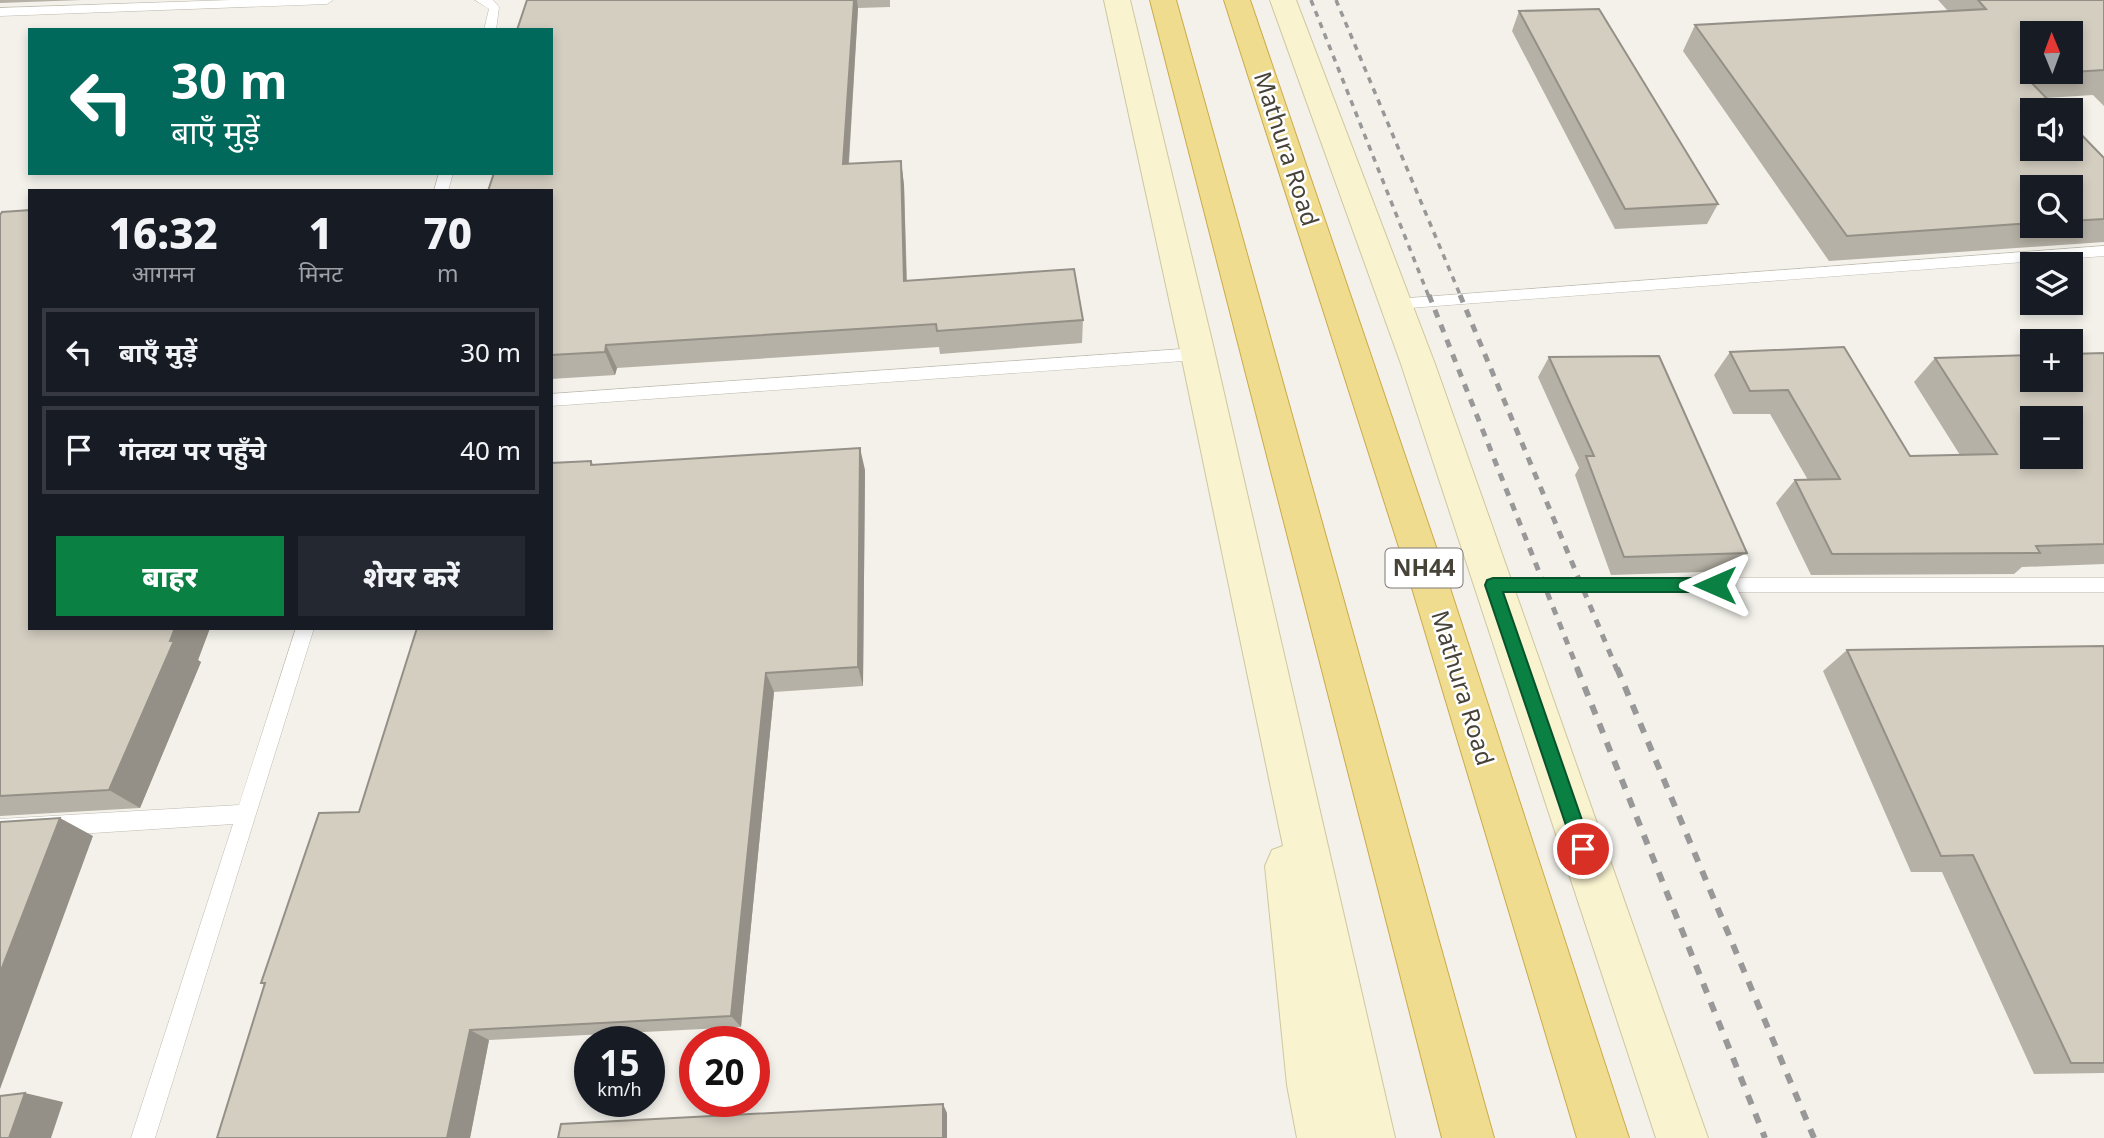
<!DOCTYPE html>
<html lang="hi">
<meta charset="utf-8">
<style>
:root{--surface:#171b24;--page:#242831;--text:#f1f3f6;--muted:#9ea1a6;--line:#363941;--accent:#0b8043}
body{margin:0;font-family:"Noto Sans","Noto Sans Devanagari",sans-serif;background:var(--page);color:var(--text);height:100vh;display:flex;flex-direction:column;font-size:26px;white-space:nowrap}
*{box-sizing:border-box;margin:0}
p{font-size:23px;color:var(--muted)}
.icon{flex:none;width:38px;height:38px;fill:none;stroke:currentColor;stroke-width:2;stroke-linecap:round;stroke-linejoin:round}
.map{position:relative;flex:1;overflow:hidden}
.drawer{position:absolute;left:28px;top:189px;width:525px;height:441px;display:flex;flex-direction:column;background:var(--surface);border-radius:0px;box-shadow:0 4px 10px #0003}
.drawer>*{flex:none}
.hud{position:absolute;left:28px;top:28px;width:525px;height:147px;border-radius:0px;box-shadow:0 4px 10px #0003;background:#00695c;color:#fff;overflow:hidden}
.needle{width:46px;rotate:359deg}
.buttons{position:absolute;left:2020px;top:21px;display:grid;gap:14px}
.buttons a{display:grid;place-items:center;width:63px;height:63px;border-radius:0px;background:var(--surface);box-shadow:0 4px 10px #0003;font-size:35px}
.speed{position:absolute;left:574px;top:1026px;display:flex;gap:14px;font-size:35px;font-weight:700;text-align:center}
.speed>*{display:grid;place-content:center;width:91px;height:91px;border-radius:50%;background:var(--surface);box-shadow:0 4px 10px #0003;line-height:1}
.speed small{font-size:18px;font-weight:400}
.speed .limit{border:10px solid #d22;background:#fff;color:#111}
.pin{position:absolute;display:grid;place-items:center;width:60px;height:60px;color:#fff;margin:-30px;border:4px solid #fff;border-radius:50%;box-shadow:0 2px 7px #0007}
.me{position:absolute;width:77px;margin:-38px;rotate:270deg;stroke-linejoin:round;filter:drop-shadow(0 0 5px #0008)}
.turn{display:flex;align-items:center;gap:24px;height:147px;padding:0 28px;font-size:32px}
.turn .icon{width:91px;height:91px;stroke-width:2.5}
.turn b{display:block;font-size:49px;line-height:60px}
.eta{display:flex;justify-content:space-evenly;align-items:center;height:119px;text-align:center}
.eta b{font-size:42px;font-weight:800;line-height:49px}
.cta{display:flex;gap:14px;margin-top:auto;padding:14px 28px}
.cta a{flex:1;height:80px;border-radius:0px;background:var(--accent);color:#fff;font-size:28px;font-weight:800;line-height:80px;text-align:center}
.cta a+a{background:var(--page);color:var(--text)}
ul{padding:0;list-style:none}
li{display:flex;align-items:center;gap:21px;height:88px;margin:0 14px 10px;padding:0 14px;border:4px solid var(--line);border-radius:0px}
li div{flex:1}
li b{display:block;font-size:26px}
li em{font-style:normal}
.map>svg:first-child{display:block}
.lines{fill:none;stroke-linecap:round;stroke-linejoin:round}
.service-casing{stroke:#bebaae;stroke-width:1}
.secondary-casing{stroke:#cec79f;stroke-width:2}
.trunk-casing{stroke:#ccaa4b;stroke-width:2}
.service{fill:#fff;fill-rule:evenodd}
.secondary{fill:#f9f3cf;fill-rule:evenodd}
.trunk{fill:#f0dc8f;fill-rule:evenodd}
.rail-far2{stroke:#989898;stroke-width:3.5;stroke-dasharray:6 6;stroke-linecap:butt}
.rail-far1{stroke:#989898;stroke-width:5;stroke-dasharray:8 8;stroke-linecap:butt}
.rail{stroke:#989898;stroke-width:6;stroke-dasharray:10 10;stroke-linecap:butt}
.wall{fill:#b6b1a6;fill-rule:evenodd}
.shaded-wall{fill:#949087}
.building{fill:#d4cec1;stroke:#949087;stroke-width:2;fill-rule:evenodd}
.route{fill:#0b8043;stroke:#07532c;stroke-width:2}
.labels{text-anchor:middle;stroke-width:5;stroke-linejoin:round;paint-order:stroke}
.shield{fill:#fff;stroke:#7e7b74;stroke-width:2}
.shield-label{font-size:23px;font-weight:bold;fill:#474339}
.street-label{font-size:24px;fill:#474339;stroke:#fff}
</style>
<div class="map">
<svg width="2104" height="1138" viewBox="0 0 2104 1138">
<rect width="100%" height="100%" fill="#f3f1ea"/>
<g class="lines">
<defs>
<g id="service">
<polygon points="231,0 333,0 327,4 0,16 0,8"/>
<polygon points="475,0 493,0 499,7 496,30 484,30 489,9"/>
<polygon points="439,173 453,173 448,191 434,191"/>
<polygon points="2104,246 2104,256 1396,309 1389,304 1396,299"/>
<polygon points="1197,348 1205,354 1197,360 551,406 551,394"/>
<polygon points="1493,578 2104,578 2104,592 1493,592 1487,590 1484,585 1487,580"/>
<polygon points="296,628 314,628 155,1138 131,1138 233,824 0,839 0,819 239,805"/>
</g>
<g id="secondary">
<polygon points="1104,0 1130,0 1213,345 1395,1138 1297,1138 1287,1085 1265,866 1272,850 1283,846 1179,345"/>
<polygon points="1270,0 1296,0 1435,364 1708,1138 1656,1138 1401,364"/>
</g>
<g id="trunk">
<polygon points="1150,0 1176,0 1494,1138 1442,1138"/>
<polygon points="1224,0 1250,0 1450,588 1629,1138 1577,1138 1412,588"/>
</g>
</defs>
<use href="#service" class="service-casing"/>
<use href="#secondary" class="secondary-casing"/>
<use href="#trunk" class="trunk-casing"/>
<use href="#service" class="service"/>
<use href="#secondary" class="secondary"/>
<use href="#trunk" class="trunk"/>
<g class="rail-far2">
<polyline points="1311,0 1429,297"/>
<polyline points="1336,0 1461,297"/>
</g>
<g class="rail-far1">
<polyline points="1429,295 1578,670"/>
<polyline points="1460,295 1617,670"/>
</g>
<g class="rail">
<polyline points="1577,668 1765,1138"/>
<polyline points="1617,668 1814,1138"/>
</g>
</g>
<g class="wall">
<polygon points="0,0 82,0 0,3"/>
<polygon points="527,0 890,0 890,7 858,8 849,164 901,161 904,185 907,281 1083,320 1082,343 940,354 939,347 617,368 615,375 551,379 551,30"/>
<path d="M1938,0H2104V106L2093,95L2046,98L2104,158V242L1829,261L1683,51L1695,25L1948,11ZM2032,187H2070V226H2032Z"/>
<polygon points="1519,11 1718,204 1707,224 1615,229 1512,31"/>
<polygon points="0,215 30,628 210,628 198,660 201,662 140,808 0,816"/>
<polygon points="1730,352 1910,456 1960,455 1914,382 1935,358 2104,353 2104,564 2022,567 2014,574 1811,575 1776,503 1795,480 1808,480 1770,414 1733,414 1714,375"/>
<polygon points="1549,357 1747,553 1732,571 1611,575 1575,475 1579,468 1538,377"/>
<polygon points="591,461 593,464 865,470 863,686 774,692 741,1027 489,1040 470,1138 217,1138 264,985 261,983 359,812"/>
<polygon points="333,628 385,628 336,630"/>
<polygon points="2104,646 2104,1073 2034,1074 1942,872 1911,872 1823,671 1847,650"/>
</g>
<g class="shaded-wall">
<polygon points="854,0 857,0 858,8 847,188 843,164"/>
<polygon points="901,161 904,185 907,305 904,281"/>
<polygon points="606,345 617,368 615,375 605,352"/>
<polygon points="860,448 865,470 863,686 858,667"/>
<polygon points="175,628 210,628 198,660 201,662 140,808 109,790"/>
<polygon points="766,673 774,692 741,1027 731,1016"/>
<polygon points="60,818 93,836 0,1089 0,973"/>
<polygon points="470,1030 489,1040 470,1138 447,1138"/>
<polygon points="25,1093 63,1102 51,1138 9,1138"/>
<polygon points="943,1104 947,1113 947,1138 943,1138"/>
</g>
<g class="building">
<polygon points="527,0 854,0 843,164 901,161 904,281 1074,269 1083,320 937,331 936,324 606,345 605,352 551,355 551,191 488,191 494,173 551,173 551,30 517,30"/>
<path d="M1978,0H2104V70L2024,75L2058,110H2032V149H2070V123L2104,158V219L2070,221V187H2032V223L1847,236L1695,25L1986,9ZM2032,33H2070V72H2032Z"/>
<polygon points="1599,9 1718,204 1625,209 1519,11"/>
<polygon points="30,210 30,628 175,628 170,641 174,641 109,790 0,796 0,215 2,212"/>
<path d="M1844,347L1910,456L1997,454L1935,358L2032,355V380H2070V354L2104,353V544L2036,546L2040,553L1832,554L1795,480L1840,479L1788,390L1750,391L1730,352ZM2032,418H2070V457H2032Z"/>
<polygon points="1659,356 1747,553 1624,557 1586,456 1594,456 1549,357"/>
<polygon points="860,448 858,667 766,673 731,1016 470,1030 447,1138 217,1138 265,983 261,983 319,813 359,812 417,628 551,628 551,463 591,461 591,465"/>
<polygon points="2104,646 2104,1063 2071,1063 1973,855 1941,856 1847,650"/>
<polygon points="60,818 0,973 0,822"/>
<polygon points="25,1093 9,1138 0,1138 0,1096"/>
<polygon points="943,1104 943,1138 558,1138 561,1124"/>
</g>
<polygon class="route" points="1493,578 1715,578 1721,580 1723,585 1721,590 1715,592 1503,592 1592,849 1590,855 1583,858 1577,855 1574,849 1485,585 1487,580"/>
<g class="labels">
<rect class="shield" x="1385.5" y="548.5" width="77" height="39" rx="5"/>
<g class="shield-label">
<text x="1424" y="576">NH44</text>
</g>
<g class="street-label">
<text transform="translate(1286 149) rotate(72)" y="8">Mathura Road</text>
<text transform="translate(1462 688) rotate(73)" y="8">Mathura Road</text>
</g>
</g>
</svg>
<div class="buttons">
<a><svg class="needle" viewBox="-14 -14 28 28"><path d="M0-13l5 13h-10z" fill="#e53935"/><path d="M0 13l5-13h-10z" fill="#9ea1a6"/></svg></a>
<a><svg class="icon" aria-label="sound" viewBox="0 0 24 24"><path d="M4 9h4l5-4v14l-5-4H4zM17 9q2 3 0 6"/></svg></a>
<a><svg class="icon" aria-label="search" viewBox="0 0 24 24"><circle cx="10" cy="10" r="6"/><path d="M15 15l6 6"/></svg></a>
<a><svg class="icon" aria-label="layers" viewBox="0 0 24 24"><path d="M12 4l9 5-9 5-9-5zM3 14l9 5 9-5"/></svg></a>
<a>+</a>
<a>−</a>
</div>
<div class="speed"><div>15<small>km/h</small></div><div class="limit">20</div></div>
<div class="pin" style="left:1583px;top:849px;background:#d93025"><svg class="icon" aria-label="arrive" viewBox="0 0 24 24"><path d="M6 21V4h12l-3 4 3 4H6"/></svg></div>
<svg class="me" style="left:1715px;top:585px" viewBox="-20 -20 40 40"><path d="M0-17L14 15 0 8-14 15z" fill="#0b8043" stroke="#fff" stroke-width="4"/></svg>
<div class="hud">
<div class="turn"><svg class="icon" aria-label="left" viewBox="0 0 24 24"><path d="M17 20v-9H6M10 6l-5 5 5 5"/></svg><div><b>30 m</b>बाएँ मुड़ें</div></div>
</div>
<section class="drawer">
<div class="eta">
<div><b>16:32</b><p>आगमन</p></div>
<div><b>1</b><p>मिनट</p></div>
<div><b>70</b><p>m</p></div>
</div>
<ul>
<li><svg class="icon" aria-label="left" viewBox="0 0 24 24"><path d="M17 20v-9H6M10 6l-5 5 5 5"/></svg><div><b>बाएँ मुड़ें</b></div><em>30 m</em></li>
<li><svg class="icon" aria-label="arrive" viewBox="0 0 24 24"><path d="M6 21V4h12l-3 4 3 4H6"/></svg><div><b>गंतव्य पर पहुँचे</b></div><em>40 m</em></li>
</ul>
<div class="cta"><a>बाहर</a><a>शेयर करें</a></div>
</section>
</div>
